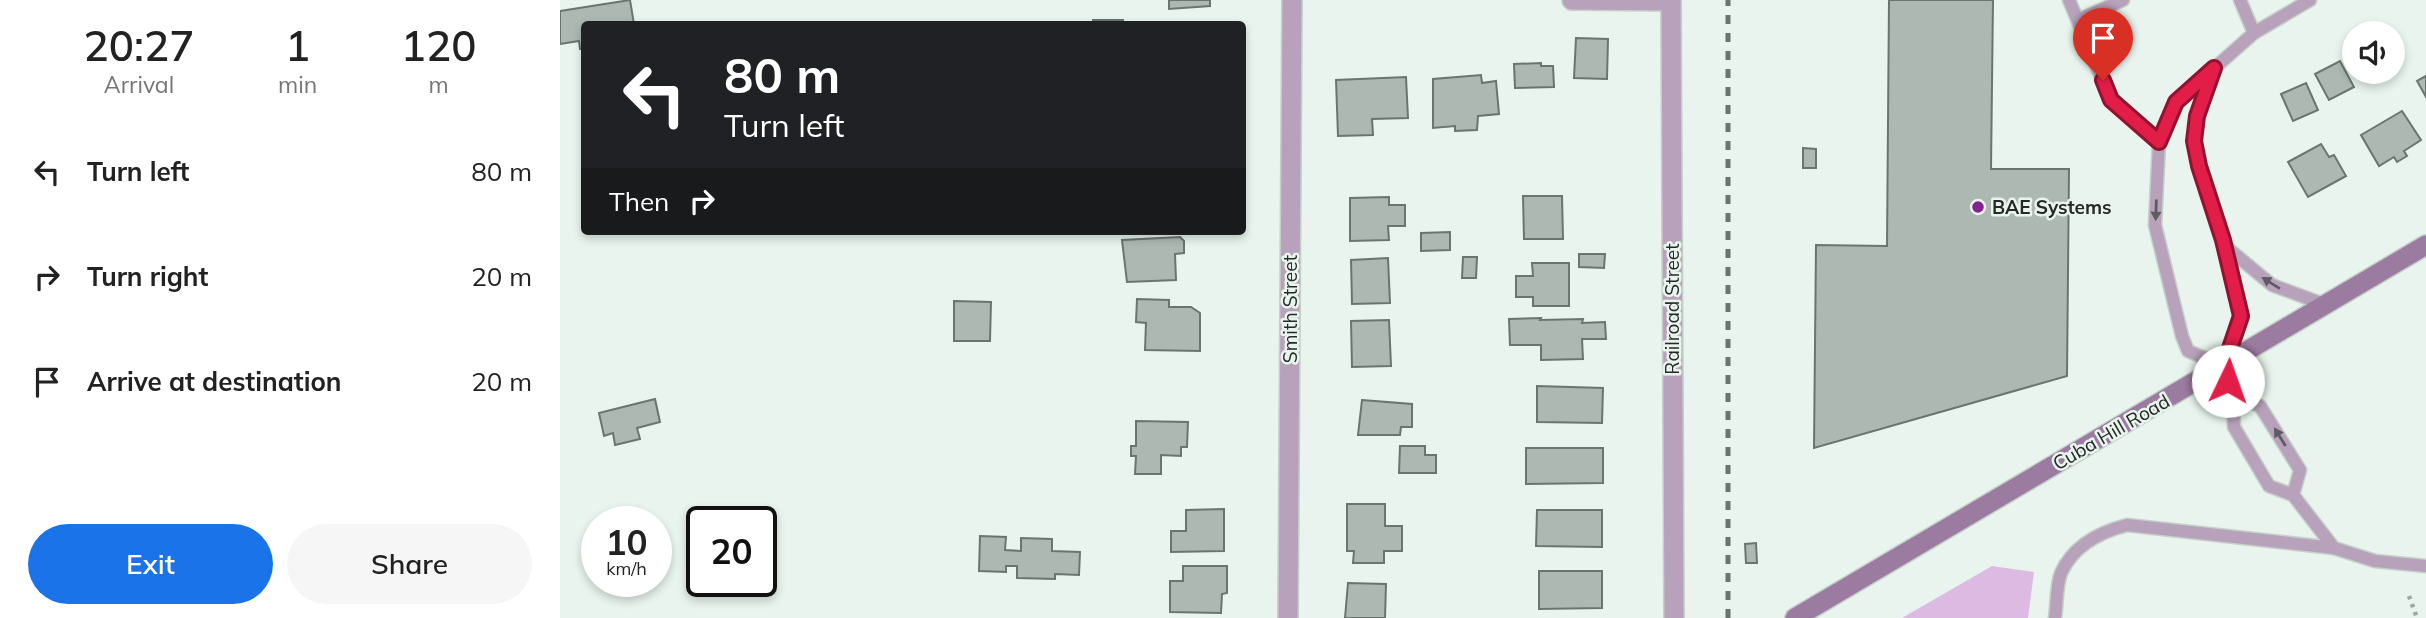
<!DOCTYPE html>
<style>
:root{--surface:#fff;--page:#f6f6f6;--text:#222;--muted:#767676;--accent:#1a73e8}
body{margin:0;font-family:Mulish,sans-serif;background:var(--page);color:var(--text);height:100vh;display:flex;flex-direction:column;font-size:26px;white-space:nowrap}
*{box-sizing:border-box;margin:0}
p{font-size:23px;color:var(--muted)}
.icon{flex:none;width:38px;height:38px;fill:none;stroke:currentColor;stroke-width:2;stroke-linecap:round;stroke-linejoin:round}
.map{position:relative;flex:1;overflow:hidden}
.sheet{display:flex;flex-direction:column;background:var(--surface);width:560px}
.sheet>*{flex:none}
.hud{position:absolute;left:21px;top:21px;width:665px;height:214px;border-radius:7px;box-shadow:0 4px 10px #0003;background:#202124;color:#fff;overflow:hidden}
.tools{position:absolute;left:1782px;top:21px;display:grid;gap:14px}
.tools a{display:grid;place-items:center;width:63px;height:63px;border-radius:50%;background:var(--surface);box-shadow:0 4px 10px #0003;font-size:35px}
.speed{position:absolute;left:21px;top:506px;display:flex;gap:14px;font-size:35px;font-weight:700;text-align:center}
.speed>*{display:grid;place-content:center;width:91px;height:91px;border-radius:50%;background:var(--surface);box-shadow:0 4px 10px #0003;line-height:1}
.speed small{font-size:18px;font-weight:400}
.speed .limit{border:4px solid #111;border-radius:10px;background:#fff;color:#111}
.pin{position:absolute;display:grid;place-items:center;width:60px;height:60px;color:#fff;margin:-72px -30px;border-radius:50% 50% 50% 0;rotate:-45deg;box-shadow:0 0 7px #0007}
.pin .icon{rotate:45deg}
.me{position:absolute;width:77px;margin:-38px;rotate:3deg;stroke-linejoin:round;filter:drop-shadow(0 0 5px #0008)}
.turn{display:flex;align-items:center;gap:24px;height:147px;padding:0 28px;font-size:32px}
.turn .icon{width:91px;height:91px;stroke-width:2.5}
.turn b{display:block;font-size:49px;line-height:60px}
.then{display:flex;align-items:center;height:66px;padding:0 28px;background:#0003;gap:14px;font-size:26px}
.eta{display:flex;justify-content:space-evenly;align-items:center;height:119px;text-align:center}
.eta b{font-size:42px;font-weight:600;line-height:49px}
.primary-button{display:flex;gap:14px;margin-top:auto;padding:14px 28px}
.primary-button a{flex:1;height:80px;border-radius:42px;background:var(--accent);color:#fff;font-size:28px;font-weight:600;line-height:80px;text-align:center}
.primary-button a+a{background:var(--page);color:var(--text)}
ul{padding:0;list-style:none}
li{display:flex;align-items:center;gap:21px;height:105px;padding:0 28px}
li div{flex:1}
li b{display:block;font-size:26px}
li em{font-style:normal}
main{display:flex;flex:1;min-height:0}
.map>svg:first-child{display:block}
.green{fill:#ddbae2}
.building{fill:#acb8b1;stroke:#6a756f;stroke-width:2}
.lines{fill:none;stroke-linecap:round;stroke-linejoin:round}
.service-casing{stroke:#c5d0c9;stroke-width:15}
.minor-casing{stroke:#c5d0c9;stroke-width:22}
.secondary-casing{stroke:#c5d0c9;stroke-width:22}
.path{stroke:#9ea7a2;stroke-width:4.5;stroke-dasharray:3.5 5;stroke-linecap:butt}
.service{stroke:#b8a2bb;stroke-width:12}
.minor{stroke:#b8a2bb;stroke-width:19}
.secondary{stroke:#9c7ba0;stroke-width:19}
.rail{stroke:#6c746f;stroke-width:5;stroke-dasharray:9 9;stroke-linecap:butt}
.oneway{fill:#605a62}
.route-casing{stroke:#92132f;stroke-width:18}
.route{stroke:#e11d48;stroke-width:12}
.poi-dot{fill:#82248f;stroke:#e8f4ed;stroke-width:2.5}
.labels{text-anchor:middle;stroke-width:5;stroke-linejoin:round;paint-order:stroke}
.poi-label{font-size:19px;font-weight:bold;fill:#252a27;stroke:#e8f4ed;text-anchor:start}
.street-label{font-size:19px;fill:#252a27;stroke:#e8f4ed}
</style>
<main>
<section class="sheet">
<div class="eta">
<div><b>20:27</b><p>Arrival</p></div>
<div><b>1</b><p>min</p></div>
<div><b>120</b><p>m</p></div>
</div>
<ul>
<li><svg class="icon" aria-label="left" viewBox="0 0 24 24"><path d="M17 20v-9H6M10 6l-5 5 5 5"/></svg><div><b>Turn left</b></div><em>80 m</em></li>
<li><svg class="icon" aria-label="right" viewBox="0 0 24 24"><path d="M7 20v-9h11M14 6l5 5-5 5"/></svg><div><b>Turn right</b></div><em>20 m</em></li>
<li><svg class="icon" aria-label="arrive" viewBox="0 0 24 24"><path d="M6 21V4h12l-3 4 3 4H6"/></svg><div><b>Arrive at destination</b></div><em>20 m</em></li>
</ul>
<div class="primary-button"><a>Exit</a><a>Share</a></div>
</section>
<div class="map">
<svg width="1866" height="618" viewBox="0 0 1866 618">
<rect width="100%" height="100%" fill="#e8f4ed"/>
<polygon class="green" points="1432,566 1474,572 1468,618 1342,618"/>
<g class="building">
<polygon points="70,0 74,24 24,24 24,48 20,49 19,41 0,44 0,11"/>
<polygon points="609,0 650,0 650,6 609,9"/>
<polygon points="1329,0 1433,0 1431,169 1509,169 1507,376 1254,448 1256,245 1327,246"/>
<polygon points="533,20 563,20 564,24 533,24"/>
<polygon points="1016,38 1048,39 1047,79 1014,78"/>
<polygon points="1780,61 1794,87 1769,100 1755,74"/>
<polygon points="981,63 981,66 993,66 994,87 955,88 954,64"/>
<polygon points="921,75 922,83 936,81 939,114 918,116 917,130 895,131 895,126 873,128 873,79"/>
<polygon points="1866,76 1866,97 1857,81"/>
<polygon points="846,77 848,118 812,119 813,135 778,136 776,80"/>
<polygon points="1746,83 1758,110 1733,121 1721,94"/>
<polygon points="1842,111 1861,140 1844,151 1847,156 1837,162 1834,157 1819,166 1801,135"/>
<polygon points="1761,144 1769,157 1774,155 1786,176 1748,197 1728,162"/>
<polygon points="1243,148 1256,149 1256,168 1243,168"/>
<polygon points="963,196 1002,196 1003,239 964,239"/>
<polygon points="829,197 829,205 845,205 845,226 828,226 829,240 790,241 790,198"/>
<polygon points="890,232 890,250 861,251 861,233"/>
<polygon points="620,237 624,241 624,253 615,254 616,280 567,282 562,240"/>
<polygon points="1019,254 1045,254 1044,268 1019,267"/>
<polygon points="903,257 917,257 916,278 902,278"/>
<polygon points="828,258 830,303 792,304 791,260"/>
<polygon points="972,263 1009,263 1009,306 973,306 973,297 956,297 956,276 973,276"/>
<polygon points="577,299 609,300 609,307 631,307 640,313 640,351 585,350 586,323 576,322"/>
<polygon points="394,301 431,302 430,341 394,341"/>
<polygon points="981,318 980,320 1023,319 1022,323 1045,322 1046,339 1022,339 1023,359 981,360 981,345 950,345 949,319"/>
<polygon points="829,320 831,366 792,367 791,321"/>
<polygon points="977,386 1043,388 1042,423 977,422"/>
<polygon points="95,399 100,422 77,428 80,439 55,445 53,433 44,436 39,413"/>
<polygon points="802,400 852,404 852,427 841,427 840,435 798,435"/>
<polygon points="576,421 628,422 627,447 621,447 621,456 601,455 601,474 575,474 576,456 571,456 571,446 576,446"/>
<polygon points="840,446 865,446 865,455 876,455 876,473 839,473"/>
<polygon points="966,448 1043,448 1043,483 966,484"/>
<polygon points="787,504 825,504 825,526 842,526 842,551 824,551 824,563 793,563 794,551 787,551"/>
<polygon points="664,509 664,551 611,552 611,531 626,531 626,510"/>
<polygon points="977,510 1042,510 1042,547 976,546"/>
<polygon points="420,536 446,537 445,550 461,551 461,538 492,539 492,551 520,552 519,575 495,574 495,579 457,578 457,566 446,566 446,572 419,571"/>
<polygon points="1196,543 1197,563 1186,563 1185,544"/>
<polygon points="623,566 667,566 667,593 662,594 661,613 610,612 610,581 623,581"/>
<polygon points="979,571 1042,571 1042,608 979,609"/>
<polygon points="788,583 826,584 825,618 785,618"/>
</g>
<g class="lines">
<defs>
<g id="service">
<polyline points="1509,0 1551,100 1599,142"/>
<polyline points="1680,0 1694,33"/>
<polyline points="1518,20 1563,0"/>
<polyline points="1655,68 1637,116 1634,141 1639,166 1663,240 1681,316 1664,366 1673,396 1674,427 1709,486 1733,495 1774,548 1815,561 1866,566"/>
<polyline points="1665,246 1712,285 1766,305"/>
<polyline points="1664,366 1628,351 1622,336 1595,225 1599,142 1607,120 1616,102 1694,33 1750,0"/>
<polyline points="1673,396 1700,406 1740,470 1733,495"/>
<path d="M1495,618C1497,605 1496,586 1501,573C1513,546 1540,532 1567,525L1774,548"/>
</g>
<g id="minor">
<polyline points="1012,0 1111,1"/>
<polyline points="1111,0 1114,618"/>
<polyline points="728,618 732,0"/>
</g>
<polyline id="secondary" points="1235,618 1866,245"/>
</defs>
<use href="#service" class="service-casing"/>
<use href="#minor" class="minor-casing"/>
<use href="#secondary" class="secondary-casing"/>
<polyline class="path" points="1849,596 1857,618"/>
<use href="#service" class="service"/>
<use href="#minor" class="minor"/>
<use href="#secondary" class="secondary"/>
<polyline class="rail" points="1168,618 1168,0"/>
</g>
<defs><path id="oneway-solid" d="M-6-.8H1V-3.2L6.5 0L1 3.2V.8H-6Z" transform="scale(1.75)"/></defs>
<g class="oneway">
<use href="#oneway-solid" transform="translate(1596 210) rotate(92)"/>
<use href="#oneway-solid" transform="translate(1711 283) rotate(-148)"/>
<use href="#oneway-solid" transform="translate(1720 437) rotate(-122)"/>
</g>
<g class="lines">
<defs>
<polyline id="route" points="1543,80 1551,100 1599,142 1616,102 1654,68 1637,116 1634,141 1639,166 1663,240 1681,316 1664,366 1668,381"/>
</defs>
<use href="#route" class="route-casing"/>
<use href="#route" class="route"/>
</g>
<circle class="poi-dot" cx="1418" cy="207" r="7"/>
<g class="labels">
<g class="poi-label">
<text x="1432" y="214">BAE Systems</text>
</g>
<g class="street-label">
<text transform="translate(730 309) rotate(-90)" y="7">Smith Street</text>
<text transform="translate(1112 309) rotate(-90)" y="7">Railroad Street</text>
<text transform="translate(1551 432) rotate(-30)" y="7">Cuba Hill Road</text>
</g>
</g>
</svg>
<div class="tools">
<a><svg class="icon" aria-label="sound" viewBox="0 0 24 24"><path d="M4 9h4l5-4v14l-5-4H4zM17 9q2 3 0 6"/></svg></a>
</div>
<div class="speed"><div>10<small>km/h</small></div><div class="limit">20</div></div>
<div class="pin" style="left:1543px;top:80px;background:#d93025"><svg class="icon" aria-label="arrive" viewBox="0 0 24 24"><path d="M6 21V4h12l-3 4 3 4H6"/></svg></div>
<svg class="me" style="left:1668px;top:381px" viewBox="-20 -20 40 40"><circle r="19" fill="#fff"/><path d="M0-13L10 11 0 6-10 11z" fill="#e11d48"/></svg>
<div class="hud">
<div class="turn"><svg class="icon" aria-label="left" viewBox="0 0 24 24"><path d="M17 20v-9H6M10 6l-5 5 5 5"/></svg><div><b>80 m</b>Turn left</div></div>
<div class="then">Then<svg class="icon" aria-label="right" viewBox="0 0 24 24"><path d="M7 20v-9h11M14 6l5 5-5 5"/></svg></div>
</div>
</div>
</main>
